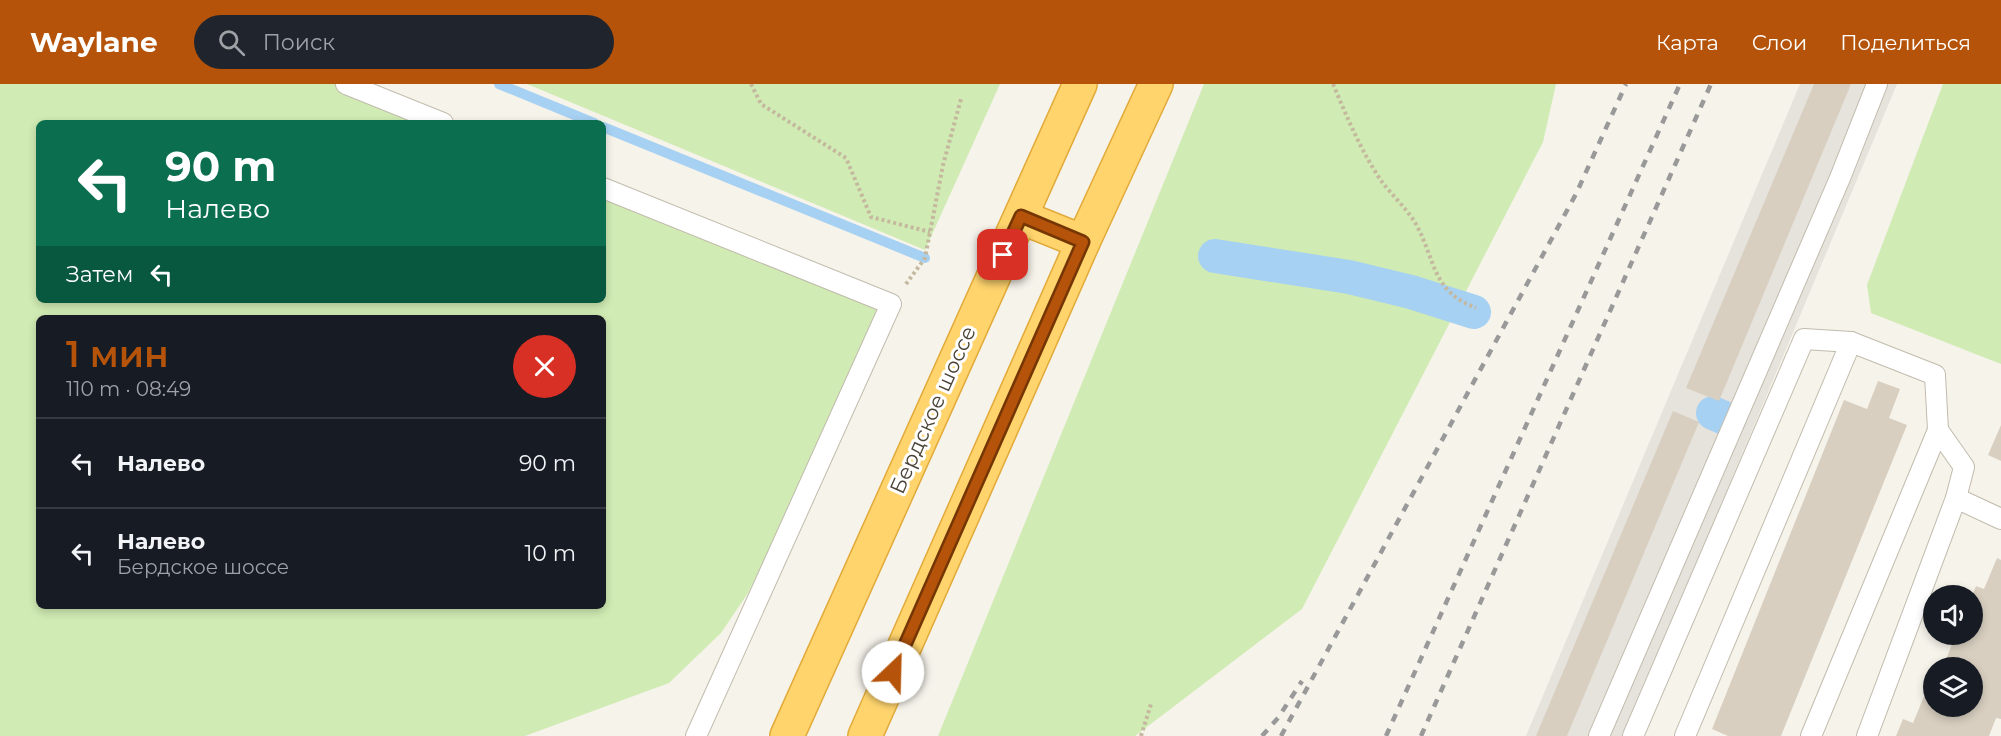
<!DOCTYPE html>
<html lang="ru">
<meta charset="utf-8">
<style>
:root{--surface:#171b24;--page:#20242c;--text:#f1f3f6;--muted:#9ea1a6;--line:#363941;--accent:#b45309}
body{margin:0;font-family:Montserrat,sans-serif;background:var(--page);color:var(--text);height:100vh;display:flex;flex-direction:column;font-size:22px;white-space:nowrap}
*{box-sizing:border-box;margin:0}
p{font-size:20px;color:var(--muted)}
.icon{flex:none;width:33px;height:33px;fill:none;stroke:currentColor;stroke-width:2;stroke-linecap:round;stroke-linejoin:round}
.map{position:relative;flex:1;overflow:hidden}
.side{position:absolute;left:36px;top:231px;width:570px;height:294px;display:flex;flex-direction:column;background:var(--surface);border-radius:9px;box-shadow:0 3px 9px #0003}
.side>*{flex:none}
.guide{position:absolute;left:36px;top:36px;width:570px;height:183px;border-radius:9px;box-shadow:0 3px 9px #0003;background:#0b6e4f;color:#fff;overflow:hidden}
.controls{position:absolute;left:1923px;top:501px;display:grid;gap:12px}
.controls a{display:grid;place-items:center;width:60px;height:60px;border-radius:50%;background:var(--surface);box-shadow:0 3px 9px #0003;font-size:30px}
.pin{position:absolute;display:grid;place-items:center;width:51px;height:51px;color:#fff;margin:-26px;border-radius:12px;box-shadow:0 3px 9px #0006}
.me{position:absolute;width:66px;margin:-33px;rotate:24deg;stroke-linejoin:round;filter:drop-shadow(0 0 4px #0008)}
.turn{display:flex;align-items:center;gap:21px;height:126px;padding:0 30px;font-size:27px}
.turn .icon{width:78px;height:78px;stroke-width:2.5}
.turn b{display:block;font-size:42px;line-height:51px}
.then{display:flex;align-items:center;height:57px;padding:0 30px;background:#0003;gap:12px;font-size:22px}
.round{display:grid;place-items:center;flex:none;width:63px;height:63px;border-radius:32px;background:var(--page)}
.headline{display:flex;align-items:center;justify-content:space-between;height:102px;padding:0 30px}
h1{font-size:36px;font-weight:600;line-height:45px;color:var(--accent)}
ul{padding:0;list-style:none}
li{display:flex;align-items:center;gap:18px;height:90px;padding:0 30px;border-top:2px solid var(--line)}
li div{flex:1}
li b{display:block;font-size:22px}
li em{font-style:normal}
header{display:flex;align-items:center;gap:36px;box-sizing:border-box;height:84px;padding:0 30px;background:var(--accent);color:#fff}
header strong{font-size:28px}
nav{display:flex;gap:33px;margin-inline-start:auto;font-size:21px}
.search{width:420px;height:54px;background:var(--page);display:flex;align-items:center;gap:15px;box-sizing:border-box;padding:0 21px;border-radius:33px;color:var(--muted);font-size:22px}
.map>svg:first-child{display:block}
.industrial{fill:#e6e2dc}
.green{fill:#d0ebb3;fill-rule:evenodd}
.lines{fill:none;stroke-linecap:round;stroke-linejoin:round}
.stream{stroke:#a7d1f3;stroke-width:10}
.canal{stroke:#a7d1f3;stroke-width:34}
.building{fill:#d8cfc0}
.lane-casing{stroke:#c2bbad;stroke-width:22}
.highway-casing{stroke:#e2aa39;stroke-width:36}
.path{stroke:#c4b89e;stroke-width:4;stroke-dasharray:3 3;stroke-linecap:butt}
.lane{stroke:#fff;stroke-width:20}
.highway{stroke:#ffd46d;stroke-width:33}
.rail{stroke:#999;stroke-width:4.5;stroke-dasharray:8 8;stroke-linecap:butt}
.route-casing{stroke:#753606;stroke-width:15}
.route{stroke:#b45309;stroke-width:10}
.labels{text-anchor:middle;stroke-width:6;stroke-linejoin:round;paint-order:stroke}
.street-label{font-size:21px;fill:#4b4438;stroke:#fff}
</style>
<header>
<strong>Waylane</strong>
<div class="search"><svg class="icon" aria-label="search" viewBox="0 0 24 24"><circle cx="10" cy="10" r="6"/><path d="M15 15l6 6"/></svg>Поиск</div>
<nav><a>Карта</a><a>Слои</a><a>Поделиться</a></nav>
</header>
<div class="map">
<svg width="2001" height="652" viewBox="0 0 2001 652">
<rect width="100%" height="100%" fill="#f6f3eb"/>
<polygon class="industrial" points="1800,0 1897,0 1624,652 1526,652"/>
<g class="green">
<path d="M0,0H355L448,39H39V216H603V104L890,224L748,509L721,549L669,599L525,652H0ZM39,234H603V522H39Z"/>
<polygon points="527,0 1000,0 925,166"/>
<polygon points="1204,0 1556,0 1543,58 1302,525 1135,652 938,652"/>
<polygon points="1943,0 2001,0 2001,280 1871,229 1867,201"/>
</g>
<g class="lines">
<g class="stream">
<polyline points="499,0 594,39"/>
<polyline points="603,43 925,174"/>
</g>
<g class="canal">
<polyline points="1215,172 1349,193 1411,208 1474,228"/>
<polyline points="1713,329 1729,336"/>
</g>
</g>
<g class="building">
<polygon points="1814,0 1851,0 1719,317 1686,304"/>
<polygon points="1878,297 1900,305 1889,334 1907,341 1781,652 1728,652 1712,645 1844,316 1867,325"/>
<polygon points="1673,327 1699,338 1567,652 1536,652"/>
<polygon points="2001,341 2001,377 1988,371"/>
<polygon points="1997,474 2001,476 2001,635 1996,634 1989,652 1896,652 1903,635 1913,639 1927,605 1934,608 1934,622 1972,622 1972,584 1953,584 1945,578 1956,550 1972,550 1972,512 1976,502 1984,505"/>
</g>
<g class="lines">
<defs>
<g id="lane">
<polyline points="346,0 443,39"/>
<polyline points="603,104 891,220 696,652"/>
<polyline points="1956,414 2001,435"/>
<polyline points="1599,652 1840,94 1877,0"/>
<polyline points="1633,652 1804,255 1851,258 1935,291 1938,346"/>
<polyline points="1685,652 1851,258"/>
<polyline points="1811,652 1938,346 1964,383 1956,414 1867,652"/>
</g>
<g id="highway">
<polyline points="1021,133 1083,158"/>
<polyline points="787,652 1080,0"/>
<polyline points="865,652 1083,158 1156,0"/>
</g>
</defs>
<use href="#lane" class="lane-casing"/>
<use href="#highway" class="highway-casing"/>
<g class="path">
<polyline points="751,0 761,20 846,74 871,133 930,148"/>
<path d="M1333,0C1347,33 1360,65 1380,95C1391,111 1408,125 1417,142C1436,178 1432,207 1476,224"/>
<polyline points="906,200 925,174 943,81 961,15"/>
<polyline points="1141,652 1151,620"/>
</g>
<use href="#lane" class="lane"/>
<use href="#highway" class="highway"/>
<g class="rail">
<polyline points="1262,652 1278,634 1302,597"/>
<polyline points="1281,652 1576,110 1626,0"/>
<polyline points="1386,652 1680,0"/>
<polyline points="1421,652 1711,0"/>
</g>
</g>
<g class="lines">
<defs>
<polyline id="route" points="893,588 1083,158 1021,132 1003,171"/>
</defs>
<use href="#route" class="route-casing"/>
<use href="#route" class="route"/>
</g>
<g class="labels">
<g class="street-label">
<text transform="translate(933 326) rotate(-66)" y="7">Бердское шоссе</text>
</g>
</g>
</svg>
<div class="controls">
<a><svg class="icon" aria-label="sound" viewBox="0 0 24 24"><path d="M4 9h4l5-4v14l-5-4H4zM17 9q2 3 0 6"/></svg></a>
<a><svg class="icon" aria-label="layers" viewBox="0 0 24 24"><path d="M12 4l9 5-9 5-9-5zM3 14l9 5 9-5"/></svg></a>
</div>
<div class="pin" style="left:1003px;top:171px;background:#d93025"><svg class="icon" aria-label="arrive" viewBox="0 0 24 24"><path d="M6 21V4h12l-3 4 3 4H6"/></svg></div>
<svg class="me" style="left:893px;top:588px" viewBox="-20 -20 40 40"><circle r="19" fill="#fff"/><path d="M0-13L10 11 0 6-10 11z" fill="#b45309"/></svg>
<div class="guide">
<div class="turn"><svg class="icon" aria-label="left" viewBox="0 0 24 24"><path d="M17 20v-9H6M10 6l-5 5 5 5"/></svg><div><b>90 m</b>Налево</div></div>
<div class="then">Затем<svg class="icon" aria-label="left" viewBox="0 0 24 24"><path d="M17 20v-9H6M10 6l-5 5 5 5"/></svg></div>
</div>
<section class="side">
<div class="headline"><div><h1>1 мин</h1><p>110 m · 08:49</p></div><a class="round" style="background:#d93025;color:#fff"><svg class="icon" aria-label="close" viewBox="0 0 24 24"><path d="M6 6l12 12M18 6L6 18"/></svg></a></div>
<ul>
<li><svg class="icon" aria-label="left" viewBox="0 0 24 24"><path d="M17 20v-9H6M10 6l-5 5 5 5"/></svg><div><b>Налево</b></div><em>90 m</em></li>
<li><svg class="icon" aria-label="left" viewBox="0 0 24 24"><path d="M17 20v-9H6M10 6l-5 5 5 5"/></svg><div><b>Налево</b><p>Бердское шоссе</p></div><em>10 m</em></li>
</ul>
</section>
</div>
